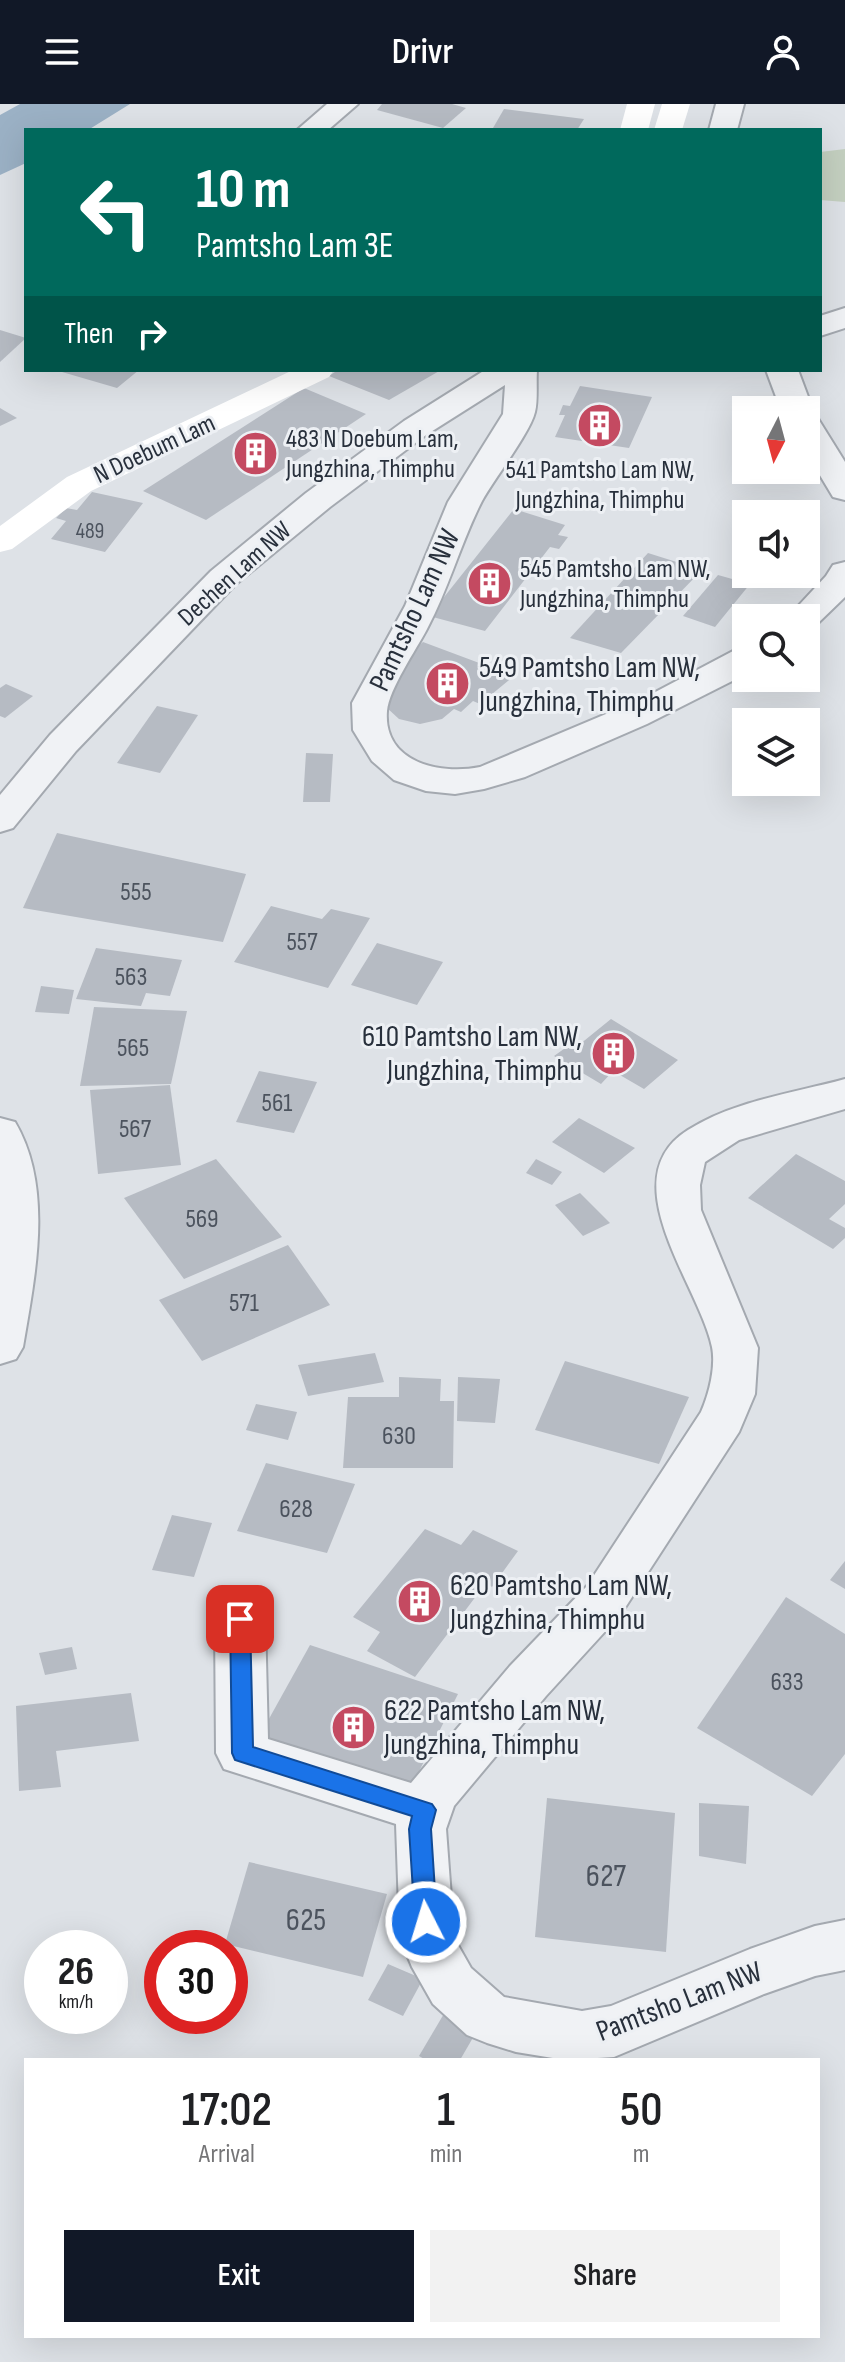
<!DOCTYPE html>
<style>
:root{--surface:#fff;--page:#f2f2f2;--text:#202124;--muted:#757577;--accent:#111827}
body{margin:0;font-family:"Sofia Sans Condensed",sans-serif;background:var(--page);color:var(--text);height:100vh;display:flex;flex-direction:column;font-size:30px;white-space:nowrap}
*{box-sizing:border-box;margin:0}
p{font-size:26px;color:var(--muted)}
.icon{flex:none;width:44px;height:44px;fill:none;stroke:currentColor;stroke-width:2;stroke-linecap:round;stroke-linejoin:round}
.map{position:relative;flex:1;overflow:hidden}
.panel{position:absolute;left:24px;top:1954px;width:796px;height:280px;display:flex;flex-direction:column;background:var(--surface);border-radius:0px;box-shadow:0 8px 32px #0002}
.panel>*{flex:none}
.top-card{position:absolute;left:24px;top:24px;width:798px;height:244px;border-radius:0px;box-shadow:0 8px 32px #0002;background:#00695c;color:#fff;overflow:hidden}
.needle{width:52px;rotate:186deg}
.buttons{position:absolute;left:732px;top:292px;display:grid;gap:16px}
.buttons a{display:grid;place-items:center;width:88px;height:88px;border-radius:0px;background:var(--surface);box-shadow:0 8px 32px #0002;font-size:40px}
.speed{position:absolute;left:24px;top:1826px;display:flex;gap:16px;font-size:40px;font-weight:700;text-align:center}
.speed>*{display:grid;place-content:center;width:104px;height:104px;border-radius:50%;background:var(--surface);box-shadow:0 8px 32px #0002;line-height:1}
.speed small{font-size:20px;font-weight:400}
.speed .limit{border:12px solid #d22;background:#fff;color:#111}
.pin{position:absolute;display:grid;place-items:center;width:68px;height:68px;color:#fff;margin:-34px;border-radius:16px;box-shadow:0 4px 12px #0006}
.me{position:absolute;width:88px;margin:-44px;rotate:355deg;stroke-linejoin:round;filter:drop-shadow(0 0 6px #0008)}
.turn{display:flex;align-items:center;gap:28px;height:168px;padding:0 40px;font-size:36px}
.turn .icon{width:104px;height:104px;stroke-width:2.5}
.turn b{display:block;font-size:56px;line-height:68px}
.then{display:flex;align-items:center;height:76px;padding:0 40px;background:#0003;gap:16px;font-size:30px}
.eta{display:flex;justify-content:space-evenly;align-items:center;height:136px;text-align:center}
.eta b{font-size:48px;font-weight:600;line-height:56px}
.action{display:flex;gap:16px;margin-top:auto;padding:16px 40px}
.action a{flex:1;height:92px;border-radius:0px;background:var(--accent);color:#fff;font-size:32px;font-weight:600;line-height:92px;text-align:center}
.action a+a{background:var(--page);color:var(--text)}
header{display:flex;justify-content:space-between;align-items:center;height:104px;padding:0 40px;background:var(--accent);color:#fff;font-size:36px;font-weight:600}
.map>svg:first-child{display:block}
.green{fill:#c4d0c0}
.water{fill:#9bb1c5}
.building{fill:#b6bbc3}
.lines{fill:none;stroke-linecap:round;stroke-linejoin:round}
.minor-casing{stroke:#a4a9b0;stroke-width:4}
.minor{fill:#f0f2f5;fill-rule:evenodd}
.secondary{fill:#fff;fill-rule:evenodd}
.route{fill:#1a73e8;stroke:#114b97;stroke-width:2}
.labels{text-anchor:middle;stroke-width:6;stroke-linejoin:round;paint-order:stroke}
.far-number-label{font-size:22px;fill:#4c535e}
.far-poi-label{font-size:26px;fill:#28303c;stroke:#edf0f4;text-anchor:start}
.far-street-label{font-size:26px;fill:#28303c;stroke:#edf0f4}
.number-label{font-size:26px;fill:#4c535e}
.street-label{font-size:30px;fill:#28303c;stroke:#edf0f4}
.poi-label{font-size:30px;fill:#28303c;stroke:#edf0f4;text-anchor:start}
.near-number-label{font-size:32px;fill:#4c535e}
</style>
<header><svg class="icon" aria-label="menu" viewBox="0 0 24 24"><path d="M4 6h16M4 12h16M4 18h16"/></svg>Drivr<svg class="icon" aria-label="person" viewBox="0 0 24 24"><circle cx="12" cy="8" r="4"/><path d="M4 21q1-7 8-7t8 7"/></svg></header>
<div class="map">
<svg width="845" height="2258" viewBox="0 0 845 2258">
<rect width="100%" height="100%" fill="#dee2e7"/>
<polygon class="green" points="845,45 845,98 820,96 820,48"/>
<polygon class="water" points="20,0 130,0 88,26 26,26 26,59 0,71 0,11"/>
<g class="building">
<polygon points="382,0 452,0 466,4 443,24 377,6"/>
<polygon points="504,5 584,15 577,26 493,24"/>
<polygon points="0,226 26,234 0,258"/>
<polygon points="64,266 139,266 117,284 62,268"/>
<polygon points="338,266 441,266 389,296 329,272"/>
<polygon points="580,282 652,293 629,344 555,333 565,311 559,311 563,301 570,302"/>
<polygon points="304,284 366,310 206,416 143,387"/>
<polygon points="0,304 17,314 0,322"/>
<polygon points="92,388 143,399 105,448 51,435 66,417 56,414 66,404 77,406"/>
<polygon points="514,405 565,421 558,431 568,433 559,445 550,443 485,527 429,512"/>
<polygon points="648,449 702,466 621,549 570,534"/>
<polygon points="718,471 750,480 715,523 683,512"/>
<polygon points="423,538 514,572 480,600 473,597 461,608 454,605 442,615 420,620 399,615 386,603 389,588 396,582 389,579 392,565"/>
<polygon points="6,580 33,592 5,614 0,612 0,584"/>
<polygon points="157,602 198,611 160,669 117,659"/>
<polygon points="306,649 333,650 330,698 303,698"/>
<polygon points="57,729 246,770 223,838 23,804"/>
<polygon points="271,802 322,815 331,805 370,814 328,884 234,858"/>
<polygon points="377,839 443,858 417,901 351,881"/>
<polygon points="96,844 182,856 170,892 146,889 141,902 76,895"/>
<polygon points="41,882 74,886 69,910 35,908"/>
<polygon points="94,903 187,907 171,980 80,982"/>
<polygon points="611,915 678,956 644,985 613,967 601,980 554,952 568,942 574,945"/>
<polygon points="259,967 317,978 294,1029 236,1018"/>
<polygon points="170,981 181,1061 98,1070 90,986"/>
<polygon points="579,1014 635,1044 604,1069 552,1038"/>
<polygon points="796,1050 845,1077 845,1100 829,1115 845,1124 845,1134 833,1145 748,1094"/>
<polygon points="216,1055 282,1133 184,1175 124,1094"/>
<polygon points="536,1055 562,1068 552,1081 526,1069"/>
<polygon points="580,1089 610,1119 583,1132 555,1101"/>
<polygon points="288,1141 330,1201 202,1257 159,1196"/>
<polygon points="375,1249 384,1278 308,1292 298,1261"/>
<polygon points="565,1257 689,1293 659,1360 535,1326"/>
<polygon points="399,1273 441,1275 440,1297 454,1297 453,1364 343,1364 348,1293 399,1293"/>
<polygon points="458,1273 500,1275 495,1319 457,1317"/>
<polygon points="256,1300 297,1308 288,1336 246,1326"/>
<polygon points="266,1359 355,1380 327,1449 237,1427"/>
<polygon points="172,1411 212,1419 194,1473 152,1466"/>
<polygon points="425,1425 461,1441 473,1426 518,1447 492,1483 486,1479 415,1573 367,1547 380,1528 353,1513"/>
<polygon points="845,1457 845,1485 830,1476"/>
<polygon points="786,1493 845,1530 845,1650 812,1692 697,1624"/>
<polygon points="310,1541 458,1590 399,1707 246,1656"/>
<polygon points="72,1543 77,1565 45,1571 39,1549"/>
<polygon points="131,1589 139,1637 56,1647 61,1683 19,1687 16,1602"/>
<polygon points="547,1694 675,1709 666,1848 535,1833"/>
<polygon points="699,1699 749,1702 746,1760 699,1752"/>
<polygon points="249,1758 387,1790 363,1873 225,1840"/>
<polygon points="388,1860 423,1875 403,1912 368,1896"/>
<polygon points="445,1908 478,1925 460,1956 426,1956 419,1952"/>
</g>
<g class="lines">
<defs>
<g id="minor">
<polygon points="327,0 358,0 328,26 297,26"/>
<polygon points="716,0 744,0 737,26 709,26"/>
<polygon points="845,204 845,224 820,232 820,212"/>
<path d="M485,266H537C536,279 538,296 535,308C530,329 494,375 482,397C461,438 449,484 427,525C416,546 389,585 387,607C383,659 440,671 480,663L644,594L733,547L746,544V570L647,620L525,673L484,685L455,690L426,687L394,676L372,657L353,626L352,599L405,502L448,398L503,310L505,281L426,331L330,403L235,481L76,647L13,724L0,728V691L50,631L211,467L306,389L404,317Z"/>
<polygon points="766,266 798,266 813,306 809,311 817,313 845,358 845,396 833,393 806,348 806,306 781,306"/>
<polygon points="845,458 845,493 816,521 806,524 806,514 787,514 826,472 833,461"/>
<path d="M845,975V1005L739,1036L705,1058L700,1081L701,1106L758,1244L755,1290L739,1328L621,1510L546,1592L454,1702L446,1725L454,1834L471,1864L504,1893L582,1907L611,1902L750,1845L815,1822L845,1816V1866L815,1872L764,1890L614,1953L565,1956L516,1948L487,1939L467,1931L433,1900L412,1863L400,1834L396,1720L224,1665L216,1649L215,1515L222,1501L240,1494L258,1501L265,1515L268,1635L411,1679L510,1562L587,1482L701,1308C709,1290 716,1263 712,1243C699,1181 610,1075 688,1026C733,997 794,989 845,975Z"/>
<path d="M0,1014L15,1018C54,1084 35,1172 23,1243L16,1255L0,1260Z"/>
</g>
</defs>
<use href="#minor" class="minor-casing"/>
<use href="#minor" class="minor"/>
<g class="secondary">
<polygon points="627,0 655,0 648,26 620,26"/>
<polygon points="662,0 690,0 682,26 654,26"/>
<polygon points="293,266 334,266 329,273 91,387 12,445 0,448 0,422 67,373"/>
</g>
</g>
<polygon class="route" points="240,1507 247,1509 250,1515 253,1643 432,1700 436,1706 431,1725 437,1818 434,1825 426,1828 418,1825 415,1818 409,1725 412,1712 235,1656 232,1649 230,1515 233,1509"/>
<defs>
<symbol id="building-disc" viewBox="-11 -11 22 22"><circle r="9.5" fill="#c44a61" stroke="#edf0f4"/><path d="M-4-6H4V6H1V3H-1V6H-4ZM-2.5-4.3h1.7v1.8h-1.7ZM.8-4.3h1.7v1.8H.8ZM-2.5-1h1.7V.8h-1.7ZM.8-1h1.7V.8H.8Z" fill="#fff"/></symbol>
</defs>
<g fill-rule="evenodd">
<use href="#building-disc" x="574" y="296" width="51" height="51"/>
<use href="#building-disc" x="230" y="324" width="51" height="51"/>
<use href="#building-disc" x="464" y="454" width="51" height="51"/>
<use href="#building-disc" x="422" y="554" width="51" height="51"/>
<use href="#building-disc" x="588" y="924" width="51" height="51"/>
<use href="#building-disc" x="394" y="1472" width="51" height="51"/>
<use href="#building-disc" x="328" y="1598" width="51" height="51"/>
</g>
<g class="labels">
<g class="far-number-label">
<text x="90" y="434">489</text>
</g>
<g class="far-poi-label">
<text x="286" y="343">483 N Doebum Lam,<tspan x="286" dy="30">Jungzhina, Thimphu</tspan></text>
<text x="600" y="374" text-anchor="middle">541 Pamtsho Lam NW,<tspan x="600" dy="30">Jungzhina, Thimphu</tspan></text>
<text x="520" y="473">545 Pamtsho Lam NW,<tspan x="520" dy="30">Jungzhina, Thimphu</tspan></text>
</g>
<g class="far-street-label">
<text transform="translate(154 344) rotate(-25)" y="9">N Doebum Lam</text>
<text transform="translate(234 469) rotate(-42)" y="9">Dechen Lam NW</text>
</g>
<g class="number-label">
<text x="136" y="796">555</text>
<text x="302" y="846">557</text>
<text x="131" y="881">563</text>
<text x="133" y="952">565</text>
<text x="277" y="1007">561</text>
<text x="135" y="1033">567</text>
<text x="202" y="1123">569</text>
<text x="244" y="1207">571</text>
<text x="399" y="1340">630</text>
<text x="296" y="1413">628</text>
<text x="787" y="1586">633</text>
</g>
<g class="street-label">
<text transform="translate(414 506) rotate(-65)" y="10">Pamtsho Lam NW</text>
<text transform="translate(679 1897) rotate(-21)" y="10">Pamtsho Lam NW</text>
</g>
<g class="poi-label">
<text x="479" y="573">549 Pamtsho Lam NW,<tspan x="479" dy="34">Jungzhina, Thimphu</tspan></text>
<text x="582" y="942" text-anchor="end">610 Pamtsho Lam NW,<tspan x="582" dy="34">Jungzhina, Thimphu</tspan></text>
<text x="450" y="1491">620 Pamtsho Lam NW,<tspan x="450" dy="34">Jungzhina, Thimphu</tspan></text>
<text x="384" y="1616">622 Pamtsho Lam NW,<tspan x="384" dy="34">Jungzhina, Thimphu</tspan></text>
</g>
<g class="near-number-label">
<text x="606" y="1782">627</text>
<text x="306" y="1826">625</text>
</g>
</g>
</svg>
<div class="buttons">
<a><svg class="needle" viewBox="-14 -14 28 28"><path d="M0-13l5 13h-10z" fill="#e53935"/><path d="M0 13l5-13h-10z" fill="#757577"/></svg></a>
<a><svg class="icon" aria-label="sound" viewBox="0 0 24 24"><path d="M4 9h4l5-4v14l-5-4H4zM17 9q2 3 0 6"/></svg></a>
<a><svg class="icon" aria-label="search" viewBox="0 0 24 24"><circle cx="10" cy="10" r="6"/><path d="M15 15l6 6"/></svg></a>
<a><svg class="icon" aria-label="layers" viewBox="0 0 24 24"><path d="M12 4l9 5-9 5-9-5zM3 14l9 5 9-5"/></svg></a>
</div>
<div class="speed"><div>26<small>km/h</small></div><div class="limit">30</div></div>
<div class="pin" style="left:240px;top:1515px;background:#d93025"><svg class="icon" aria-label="arrive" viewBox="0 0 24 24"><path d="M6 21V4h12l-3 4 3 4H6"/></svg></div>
<svg class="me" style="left:426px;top:1818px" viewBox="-20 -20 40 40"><circle r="17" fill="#1a73e8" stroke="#fff" stroke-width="3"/><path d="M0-11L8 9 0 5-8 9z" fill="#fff"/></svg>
<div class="top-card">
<div class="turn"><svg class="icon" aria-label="left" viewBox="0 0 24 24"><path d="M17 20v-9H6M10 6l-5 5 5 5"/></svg><div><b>10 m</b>Pamtsho Lam 3E</div></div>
<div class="then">Then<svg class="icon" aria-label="right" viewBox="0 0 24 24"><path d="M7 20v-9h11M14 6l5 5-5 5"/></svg></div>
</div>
<section class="panel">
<div class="eta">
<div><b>17:02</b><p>Arrival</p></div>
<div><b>1</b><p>min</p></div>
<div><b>50</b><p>m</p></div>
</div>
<div class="action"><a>Exit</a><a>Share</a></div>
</section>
</div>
